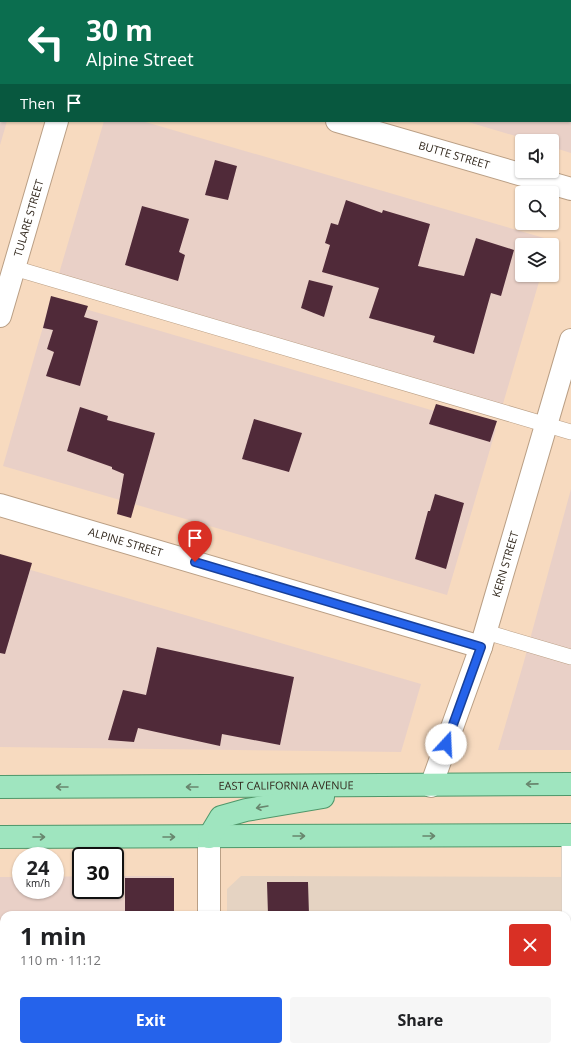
<!DOCTYPE html>
<meta charset="utf-8">
<style>
:root{--surface:#fff;--page:#f6f6f6;--text:#202124;--muted:#757577;--accent:#2563eb}
body{margin:0;font-family:"Open Sans",sans-serif;background:var(--page);color:var(--text);height:100vh;display:flex;flex-direction:column;font-size:15px;white-space:nowrap}
*{box-sizing:border-box;margin:0}
p{font-size:13px;color:var(--muted)}
.icon{flex:none;width:22px;height:22px;fill:none;stroke:currentColor;stroke-width:2;stroke-linecap:round;stroke-linejoin:round}
.map{position:relative;flex:1;overflow:hidden}
.details{position:absolute;left:0px;top:911px;width:571px;height:140px;display:flex;flex-direction:column;background:var(--surface);border-radius:12px 12px 0 0;box-shadow:0 1px 3px #0004}
.details>*{flex:none}
.banner{position:absolute;left:0px;top:0px;width:571px;height:122px;box-shadow:0 1px 3px #0004;background:#0b6e4f;color:#fff;overflow:hidden}
.buttons{position:absolute;left:515px;top:134px;display:grid;gap:8px}
.buttons a{display:grid;place-items:center;width:44px;height:44px;border-radius:4px;background:var(--surface);box-shadow:0 1px 3px #0004;font-size:20px}
.speed{position:absolute;left:12px;top:847px;display:flex;gap:8px;font-size:20px;font-weight:700;text-align:center}
.speed>*{display:grid;place-content:center;width:52px;height:52px;border-radius:50%;background:var(--surface);box-shadow:0 1px 3px #0004;line-height:1}
.speed small{font-size:10px;font-weight:400}
.speed .limit{border:2px solid #111;border-radius:6px;background:#fff;color:#111}
.pin{position:absolute;display:grid;place-items:center;width:34px;height:34px;color:#fff;margin:-41px -17px;border-radius:50% 50% 50% 0;rotate:-45deg;box-shadow:0 0 4px #0007}
.pin .icon{rotate:45deg}
.me{position:absolute;width:44px;margin:-22px;rotate:20deg;stroke-linejoin:round;filter:drop-shadow(0 0 3px #0008)}
.turn{display:flex;align-items:center;gap:14px;height:84px;padding:0 20px;font-size:18px}
.turn .icon{width:52px;height:52px;stroke-width:2.5}
.turn b{display:block;font-size:28px;line-height:34px}
.then{display:flex;align-items:center;height:38px;padding:0 20px;background:#0003;gap:8px;font-size:15px}
.round{display:grid;place-items:center;flex:none;width:42px;height:42px;border-radius:4px;background:var(--page)}
.overview{display:flex;align-items:center;justify-content:space-between;height:68px;padding:0 20px}
h1{font-size:24px;font-weight:700;line-height:30px}
.button{display:flex;gap:8px;margin-top:auto;padding:8px 20px}
.button a{flex:1;height:46px;border-radius:4px;background:var(--accent);color:#fff;font-size:16px;font-weight:700;line-height:46px;text-align:center}
.button a+a{background:var(--page);color:var(--text)}
.map>svg:first-child{display:block}
.industrial{fill:#e9d0c7}
.education{fill:#e5d3c2}
.building{fill:#502a39}
.lines{fill:none;stroke-linecap:round;stroke-linejoin:round}
.service-casing{stroke:#ba9f85;stroke-width:16}
.minor-casing{stroke:#ba9f85;stroke-width:24}
.primary-casing{stroke:#4f976a;stroke-width:24}
.service{stroke:#fff;stroke-width:15}
.minor{stroke:#fff;stroke-width:22}
.primary{stroke:#9fe5bf;stroke-width:22}
.oneway{stroke:#68866e}
.route-casing{stroke:#184099;stroke-width:10}
.route{stroke:#2563eb;stroke-width:7}
.labels{text-anchor:middle;stroke-width:4;stroke-linejoin:round;paint-order:stroke}
.street-label{font-size:11px;fill:#31271c;stroke:#f7dabf}
</style>
<div class="map">
<svg width="571" height="1051" viewBox="0 0 571 1051">
<rect width="100%" height="100%" fill="#f7dabf"/>
<g class="industrial">
<polygon points="0,0 43,0 1,1 1,121 7,121 0,145"/>
<polygon points="139,0 571,0 571,153 552,147 552,141 532,141 465,121 570,121 570,1"/>
<polygon points="104,121 142,121 551,240 550,245 522,245 522,275 541,275 502,407 58,277"/>
<polygon points="51,299 496,429 447,595 3,466"/>
<polygon points="571,489 571,750 498,750 523,665"/>
<polygon points="0,561 421,684 401,752 0,747"/>
<polygon points="81,876 81,890 115,890 115,876 172,876 172,915 4,915 4,1020 0,1020 0,877 21,877 21,890 55,890 55,877"/>
<polygon points="0,1042 4,1042 4,1047 173,1047 173,1051 0,1051"/>
</g>
<polygon class="education" points="241,876 571,877 571,1051 227,1051 227,1047 567,1047 567,915 227,915 227,889"/>
<g class="building">
<polygon points="215,160 237,166 228,200 205,195"/>
<polygon points="346,200 382,213 383,210 430,224 418,266 464,276 476,238 514,250 501,296 491,293 474,354 433,342 435,336 369,318 379,288 322,272 330,245 325,243 331,223 338,225"/>
<polygon points="142,206 189,219 179,252 185,255 178,281 125,265"/>
<polygon points="309,280 333,286 324,317 301,308"/>
<polygon points="51,296 88,306 84,317 98,321 80,386 46,376 54,352 47,349 53,330 43,328"/>
<polygon points="436,404 497,421 490,442 429,424"/>
<polygon points="80,407 108,416 107,420 155,433 131,518 117,514 124,474 112,469 112,467 67,451"/>
<polygon points="254,419 302,433 289,472 242,459"/>
<polygon points="435,494 464,503 446,569 415,559 428,511 430,511"/>
<polygon points="0,554 32,563 5,654 0,653"/>
<polygon points="157,647 294,677 280,745 222,734 220,746 138,728 134,742 108,740 123,690 146,695"/>
<rect x="125" y="878" width="49" height="37"/>
<polygon points="267,882 308,882 309,915 268,915"/>
</g>
<g class="lines">
<defs>
<g id="service">
<polyline points="0,102 1,102"/>
<polyline points="14,268 571,432"/>
<polyline points="486,632 571,657"/>
<polyline points="569,835 569,950 571,1003"/>
<polyline points="0,1033 4,1033"/>
</g>
<g id="minor">
<polyline points="92,1 92,0"/>
<path id="s1" d="M337,121L571,189"/>
<path id="s2" d="M0,316L57,121"/>
<path id="s3" d="M0,505L481,647"/>
<path id="s4" d="M431,786L481,647L571,340"/>
<polyline points="209,915 209,837"/>
<polyline points="208,1051 208,1047"/>
</g>
<g id="primary">
<path id="s5" d="M0,787L571,784"/>
<polyline points="0,837 571,835"/>
<polyline points="209,837 221,817 246,810 323,797"/>
</g>
</defs>
<use href="#service" class="service-casing"/>
<use href="#minor" class="minor-casing"/>
<use href="#primary" class="primary-casing"/>
<use href="#service" class="service"/>
<use href="#minor" class="minor"/>
<use href="#primary" class="primary"/>
</g>
<defs><path id="oneway-shaft" d="M-6 0H5M1.5-3L5.5 0L1.5 3" fill="none" stroke-width="1.6" stroke-linecap="round" stroke-linejoin="round"/></defs>
<g class="oneway">
<use href="#oneway-shaft" transform="translate(532 784) rotate(179)"/>
<use href="#oneway-shaft" transform="translate(62 787) rotate(180)"/>
<use href="#oneway-shaft" transform="translate(192 787) rotate(180)"/>
<use href="#oneway-shaft" transform="translate(262 807) rotate(170)"/>
<use href="#oneway-shaft" transform="translate(299 836)"/>
<use href="#oneway-shaft" transform="translate(429 836)"/>
<use href="#oneway-shaft" transform="translate(39 837)"/>
<use href="#oneway-shaft" transform="translate(169 837)"/>
</g>
<g class="lines">
<defs>
<polyline id="route" points="195,562 481,647 446,744"/>
</defs>
<use href="#route" class="route-casing"/>
<use href="#route" class="route"/>
</g>
<g class="labels">
<g class="street-label">
<text dy="4" stroke="none"><textPath href="#s1" startOffset="122">BUTTE STREET</textPath></text>
<text dy="4" stroke="none"><textPath href="#s2" startOffset="102">TULARE STREET</textPath></text>
<text dy="4" stroke="none"><textPath href="#s3" startOffset="131">ALPINE STREET</textPath></text>
<text dy="4" stroke="none"><textPath href="#s4" startOffset="234">KERN STREET</textPath></text>
<text dy="4" stroke="none"><textPath href="#s5" startOffset="286">EAST CALIFORNIA AVENUE</textPath></text>
</g>
</g>
</svg>
<div class="buttons">
<a><svg class="icon" aria-label="sound" viewBox="0 0 24 24"><path d="M4 9h4l5-4v14l-5-4H4zM17 9q2 3 0 6"/></svg></a>
<a><svg class="icon" aria-label="search" viewBox="0 0 24 24"><circle cx="10" cy="10" r="6"/><path d="M15 15l6 6"/></svg></a>
<a><svg class="icon" aria-label="layers" viewBox="0 0 24 24"><path d="M12 4l9 5-9 5-9-5zM3 14l9 5 9-5"/></svg></a>
</div>
<div class="speed"><div>24<small>km/h</small></div><div class="limit">30</div></div>
<div class="pin" style="left:195px;top:562px;background:#d93025"><svg class="icon" aria-label="arrive" viewBox="0 0 24 24"><path d="M6 21V4h12l-3 4 3 4H6"/></svg></div>
<svg class="me" style="left:446px;top:744px" viewBox="-20 -20 40 40"><circle r="19" fill="#fff"/><path d="M0-13L10 11 0 6-10 11z" fill="#2563eb"/></svg>
<div class="banner">
<div class="turn"><svg class="icon" aria-label="left" viewBox="0 0 24 24"><path d="M17 20v-9H6M10 6l-5 5 5 5"/></svg><div><b>30 m</b>Alpine Street</div></div>
<div class="then">Then<svg class="icon" aria-label="arrive" viewBox="0 0 24 24"><path d="M6 21V4h12l-3 4 3 4H6"/></svg></div>
</div>
<section class="details">
<div class="overview"><div><h1>1 min</h1><p>110 m · 11:12</p></div><a class="round" style="background:#d93025;color:#fff"><svg class="icon" aria-label="close" viewBox="0 0 24 24"><path d="M6 6l12 12M18 6L6 18"/></svg></a></div>
<div class="button"><a>Exit</a><a>Share</a></div>
</section>
</div>
